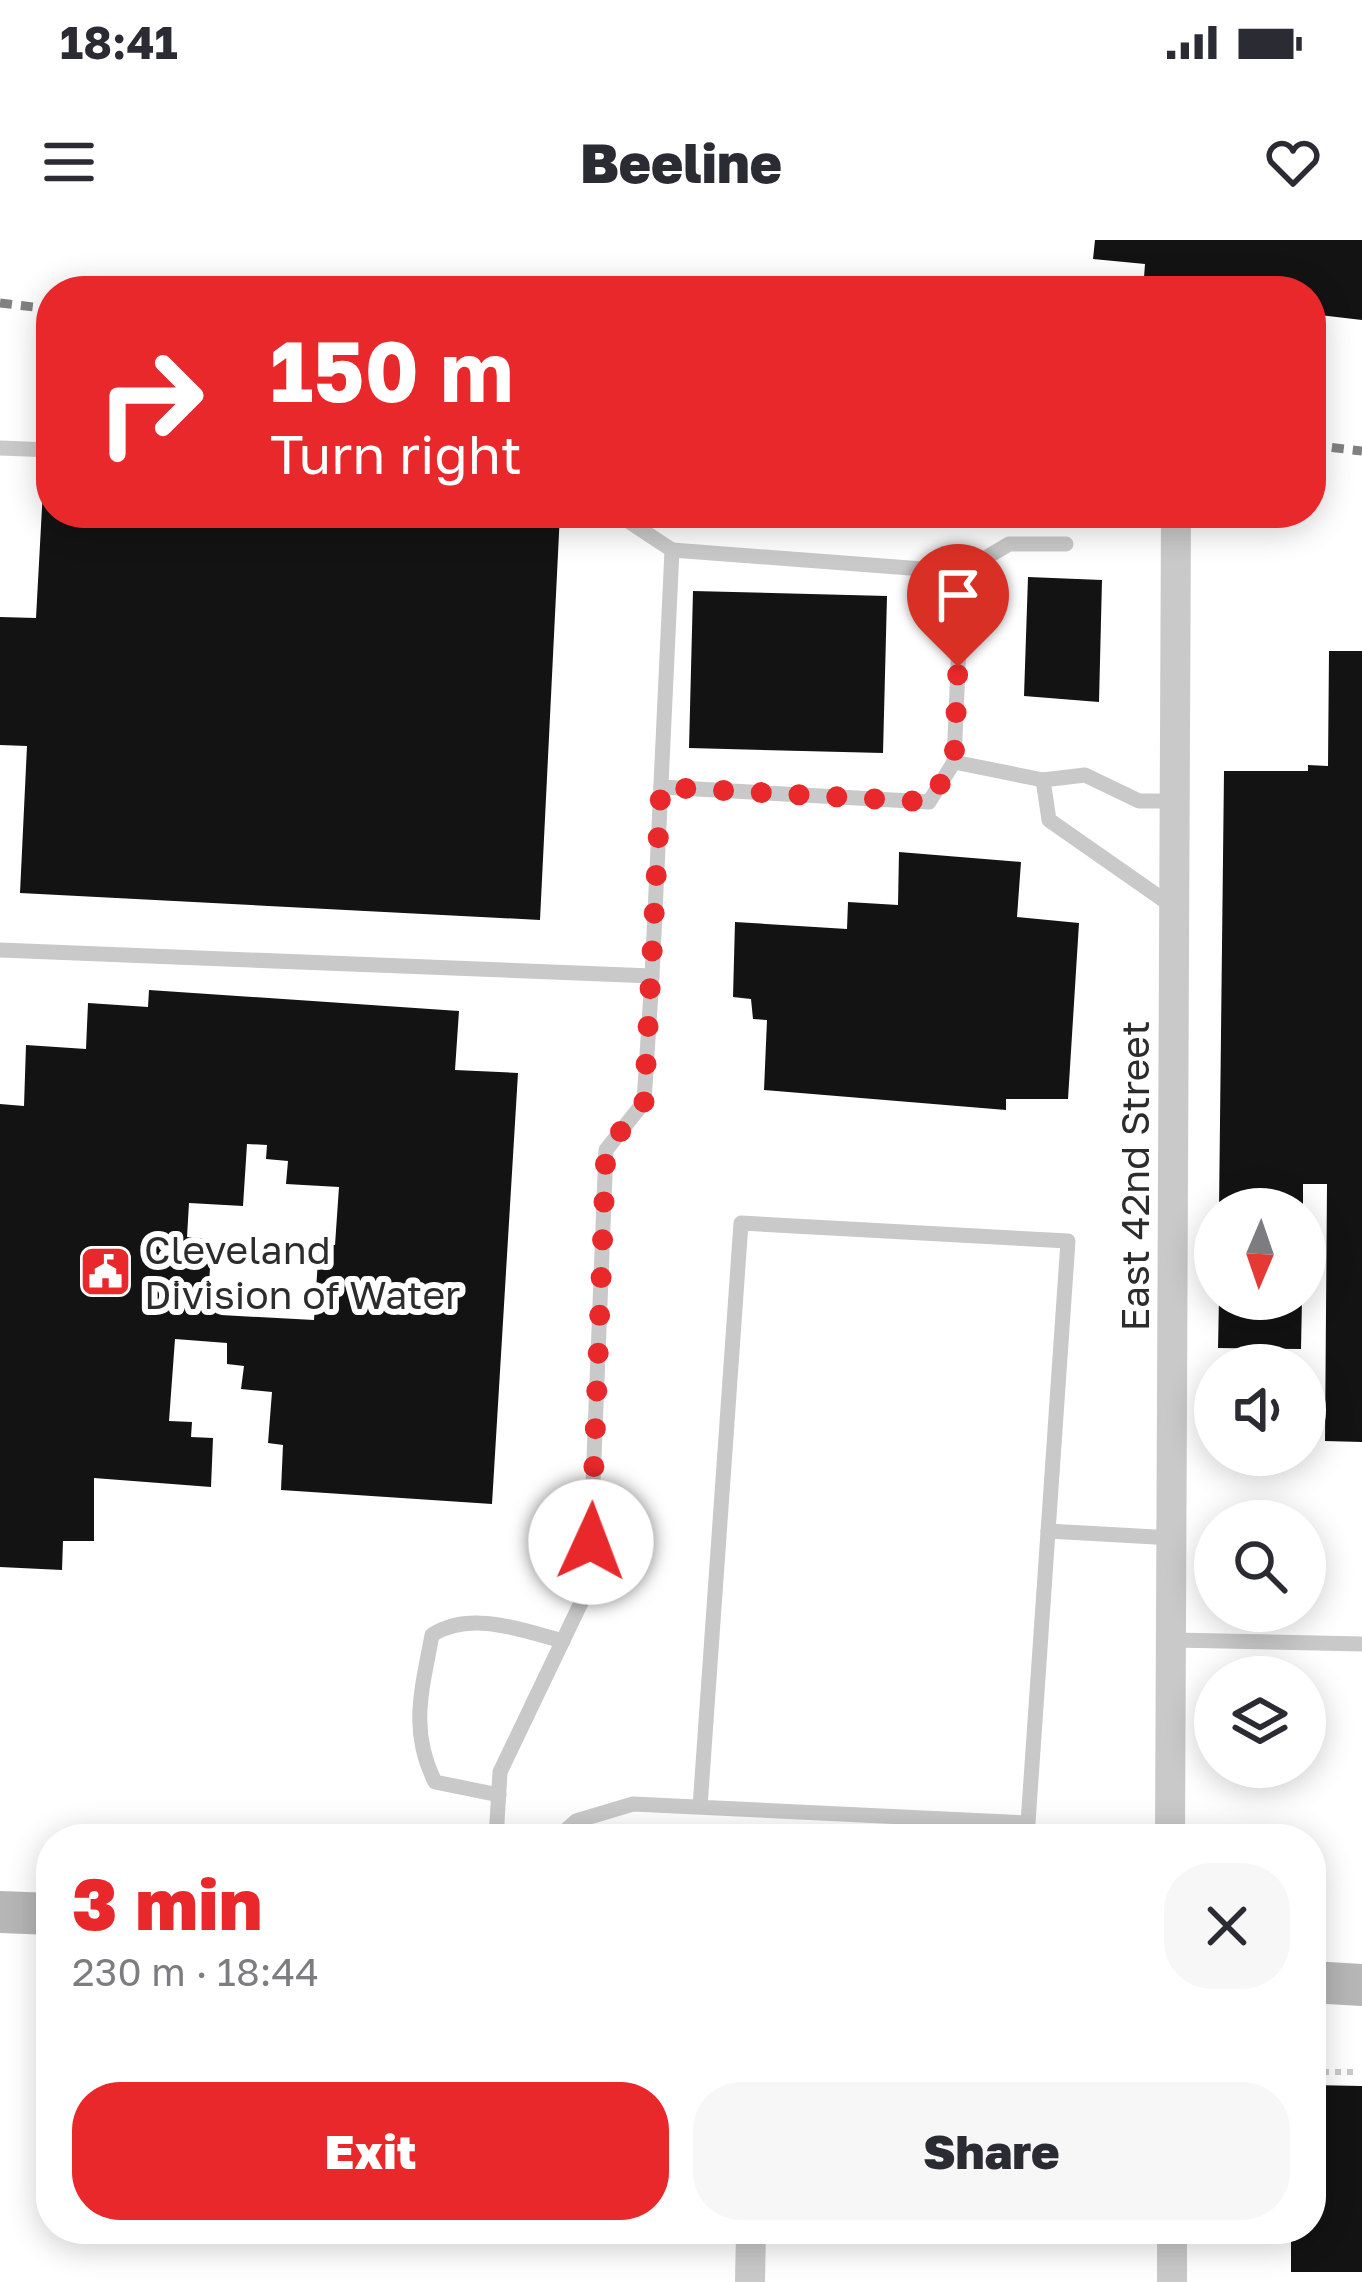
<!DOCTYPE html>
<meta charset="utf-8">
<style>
:root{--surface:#fff;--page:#f7f7f7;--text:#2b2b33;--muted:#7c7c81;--accent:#e9282b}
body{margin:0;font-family:"Golos Text",sans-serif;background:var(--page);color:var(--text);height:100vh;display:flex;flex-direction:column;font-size:45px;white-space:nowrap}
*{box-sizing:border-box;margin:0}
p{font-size:39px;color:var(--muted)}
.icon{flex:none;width:66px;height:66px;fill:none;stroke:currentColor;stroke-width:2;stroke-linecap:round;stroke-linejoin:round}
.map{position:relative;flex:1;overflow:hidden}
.sheet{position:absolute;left:36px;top:1584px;width:1290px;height:420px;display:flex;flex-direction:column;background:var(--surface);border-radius:48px;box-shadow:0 6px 30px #0003}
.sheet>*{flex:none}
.guide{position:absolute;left:36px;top:36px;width:1290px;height:252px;border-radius:48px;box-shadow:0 6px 30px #0003;background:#e9282b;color:#fff;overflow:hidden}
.needle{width:78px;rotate:182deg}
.controls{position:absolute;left:1194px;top:948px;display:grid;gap:24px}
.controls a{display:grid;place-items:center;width:132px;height:132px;border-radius:50%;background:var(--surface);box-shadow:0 6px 30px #0003;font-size:60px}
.pin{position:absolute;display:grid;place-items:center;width:102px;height:102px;color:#fff;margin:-123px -51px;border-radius:50% 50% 50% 0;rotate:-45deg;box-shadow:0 0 12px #0007}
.pin .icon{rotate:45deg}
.me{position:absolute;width:132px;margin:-66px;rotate:2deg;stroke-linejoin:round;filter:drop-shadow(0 0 9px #0008)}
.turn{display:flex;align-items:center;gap:42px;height:252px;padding:0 36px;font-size:54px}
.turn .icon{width:156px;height:156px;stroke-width:2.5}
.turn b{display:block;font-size:84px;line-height:102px}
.round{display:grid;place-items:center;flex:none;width:126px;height:126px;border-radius:48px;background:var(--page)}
.overview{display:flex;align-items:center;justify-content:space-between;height:204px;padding:0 36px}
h1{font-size:72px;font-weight:800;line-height:90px;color:var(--accent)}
.cta{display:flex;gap:24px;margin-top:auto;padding:24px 36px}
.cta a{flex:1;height:138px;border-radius:48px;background:var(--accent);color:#fff;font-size:48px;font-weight:800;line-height:138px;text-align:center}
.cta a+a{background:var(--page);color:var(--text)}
.status{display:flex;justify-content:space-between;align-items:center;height:84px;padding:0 60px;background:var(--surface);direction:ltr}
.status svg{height:33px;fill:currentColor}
header{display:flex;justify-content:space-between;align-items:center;height:156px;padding:0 36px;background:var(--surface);font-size:54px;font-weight:800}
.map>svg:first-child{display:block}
.building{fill:#131313;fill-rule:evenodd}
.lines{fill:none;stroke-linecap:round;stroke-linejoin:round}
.path{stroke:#c9c9c9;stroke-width:6;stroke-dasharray:6 6;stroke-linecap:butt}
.lane{stroke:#c9c9c9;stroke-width:15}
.street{stroke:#c9c9c9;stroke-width:30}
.secondary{stroke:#b6b6b6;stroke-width:42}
.rail{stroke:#818181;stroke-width:9;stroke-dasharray:12 9;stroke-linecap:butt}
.route{stroke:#e9282b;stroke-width:21;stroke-dasharray:0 37.8}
.labels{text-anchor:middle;stroke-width:12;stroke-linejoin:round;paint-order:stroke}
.street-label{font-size:39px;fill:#2c2c2c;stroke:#fff}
.poi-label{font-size:39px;fill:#2c2c2c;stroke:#fff;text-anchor:start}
</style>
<div class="status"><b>18:41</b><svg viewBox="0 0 49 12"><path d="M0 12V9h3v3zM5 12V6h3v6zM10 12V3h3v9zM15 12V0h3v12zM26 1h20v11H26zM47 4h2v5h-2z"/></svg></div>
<header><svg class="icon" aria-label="menu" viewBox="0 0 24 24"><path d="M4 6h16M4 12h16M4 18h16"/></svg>Beeline<svg class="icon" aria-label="heart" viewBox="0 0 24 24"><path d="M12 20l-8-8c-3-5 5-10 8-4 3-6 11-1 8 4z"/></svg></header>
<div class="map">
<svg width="1362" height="2042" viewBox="0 0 1362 2042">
<rect width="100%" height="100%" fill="#fff"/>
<g class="building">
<polygon points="1095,0 1362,0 1362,80 1311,74 1311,51 1143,51 1145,24 1093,19"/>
<polygon points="44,231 51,231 51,273 560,273 540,680 20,653 27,506 0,505 0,377 36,378"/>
<polygon points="900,273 995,273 994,286 900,276"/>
<polygon points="1028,337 1102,340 1099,462 1024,456"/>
<polygon points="693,351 887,356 883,513 689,508"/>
<polygon points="1329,411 1362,411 1362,1202 1325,1201 1327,944 1303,944 1303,969 1219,969 1224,531 1308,531 1308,525 1328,526"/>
<polygon points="899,612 1021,622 1017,677 1079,683 1068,859 1006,859 1006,870 764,850 767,780 753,779 751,759 733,757 735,682 847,689 848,662 898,665"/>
<path d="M149,750L459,771L455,830L518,833L492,1264L281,1250L283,1205L268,1203L272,1152L241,1149L244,1126L227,1124V1103L175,1099L169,1181L192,1182L191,1197L213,1198L211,1247L94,1238V1301H63L62,1330L0,1327V864L24,866L26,805L86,809L88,763L148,767ZM247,904L267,905L266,919L288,921L286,944L339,947L335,1005H319L314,1080L221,1075L223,1059L208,1058L212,999L187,997L189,963L243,966Z"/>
<polygon points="1219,1059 1302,1059 1301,1109 1218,1108"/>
<polygon points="1311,1845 1362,1846 1362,2032 1291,2032 1291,1989 1311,1989"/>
</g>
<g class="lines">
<polyline class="path" points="1311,1832 1357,1832"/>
<g class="lane">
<polyline points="0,208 51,210"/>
<polyline points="616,273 672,310 652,736"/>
<polyline points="672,310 962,332 954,522 1043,540"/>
<polyline points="962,332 1009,304 1066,304"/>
<polyline points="661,547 929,562 954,522"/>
<polyline points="1175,668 1049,580 1043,540 1085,535 1139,561 1175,561"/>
<polyline points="0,710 652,736 644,862 606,910 589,1346 500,1532 496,1599"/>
<polyline points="1048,1291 1173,1298"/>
<polyline points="1173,1400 1362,1404"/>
<path d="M499,1555L435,1542C409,1490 422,1450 432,1395C470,1370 521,1390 563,1401"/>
<polyline points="556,1599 576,1581 633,1564 1028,1583 1068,1001 741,983 700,1567"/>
</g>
<g class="street">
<polyline points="1170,1599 1176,273"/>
<polyline points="750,2042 751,1989"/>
<polyline points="1172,2042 1172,1989"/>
</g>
<g class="secondary">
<polyline points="0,1672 51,1674"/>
<polyline points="1311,1742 1362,1745"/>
</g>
<g class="rail">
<polyline points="0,63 51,69"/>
<polyline points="1311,205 1362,211"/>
</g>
</g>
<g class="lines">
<polyline class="route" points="591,1302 606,910 644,862 661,547 929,562 954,522 958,427"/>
</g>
<defs>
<symbol id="civic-square" viewBox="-11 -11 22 22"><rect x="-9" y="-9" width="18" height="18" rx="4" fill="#e9282b" stroke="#fff"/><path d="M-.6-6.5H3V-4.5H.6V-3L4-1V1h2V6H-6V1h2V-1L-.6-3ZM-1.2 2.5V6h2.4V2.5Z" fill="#fff"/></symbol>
</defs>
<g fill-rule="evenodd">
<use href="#civic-square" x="76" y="1002" width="59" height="59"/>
</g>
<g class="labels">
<g class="street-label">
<text transform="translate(1135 936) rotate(-90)" y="14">East 42nd Street</text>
</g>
<g class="poi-label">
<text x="144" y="1024">Cleveland<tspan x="144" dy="45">Division of Water</tspan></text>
</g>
</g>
</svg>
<div class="controls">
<a><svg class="needle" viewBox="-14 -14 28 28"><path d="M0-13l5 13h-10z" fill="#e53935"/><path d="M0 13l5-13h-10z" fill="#7c7c81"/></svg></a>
<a><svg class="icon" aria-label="sound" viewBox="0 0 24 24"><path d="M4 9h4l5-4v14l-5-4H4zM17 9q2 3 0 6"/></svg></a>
<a><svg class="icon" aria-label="search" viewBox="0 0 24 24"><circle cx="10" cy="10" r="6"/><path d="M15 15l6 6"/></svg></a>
<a><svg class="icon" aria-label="layers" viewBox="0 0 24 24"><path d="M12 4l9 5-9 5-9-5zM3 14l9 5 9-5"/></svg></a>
</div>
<div class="pin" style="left:958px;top:427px;background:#d93025"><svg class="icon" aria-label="arrive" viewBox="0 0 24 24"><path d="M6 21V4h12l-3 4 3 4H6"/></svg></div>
<svg class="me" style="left:591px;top:1302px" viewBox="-20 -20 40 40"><circle r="19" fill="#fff"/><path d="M0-13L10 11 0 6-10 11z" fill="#e9282b"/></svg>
<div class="guide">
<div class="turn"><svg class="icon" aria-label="right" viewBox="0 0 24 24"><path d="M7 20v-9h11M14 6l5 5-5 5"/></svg><div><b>150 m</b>Turn right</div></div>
</div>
<section class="sheet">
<div class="overview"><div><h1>3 min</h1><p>230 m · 18:44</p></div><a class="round"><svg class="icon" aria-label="close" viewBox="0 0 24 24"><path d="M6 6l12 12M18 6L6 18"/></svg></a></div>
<div class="cta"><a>Exit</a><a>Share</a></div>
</section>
</div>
